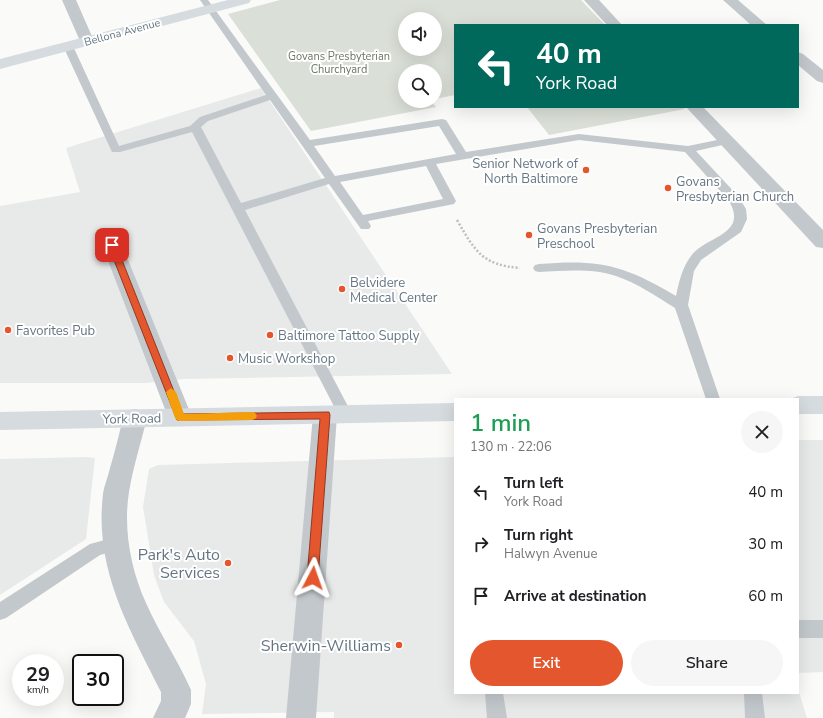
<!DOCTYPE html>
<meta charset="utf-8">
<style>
:root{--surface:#fff;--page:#f6f6f6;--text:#202124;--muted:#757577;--accent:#e4572e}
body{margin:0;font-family:"Nunito Sans",sans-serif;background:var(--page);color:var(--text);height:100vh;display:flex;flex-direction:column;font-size:15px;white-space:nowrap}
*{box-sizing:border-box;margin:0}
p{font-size:13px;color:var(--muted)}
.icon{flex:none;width:22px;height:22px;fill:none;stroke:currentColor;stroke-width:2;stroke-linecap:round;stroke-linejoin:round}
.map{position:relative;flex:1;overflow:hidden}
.side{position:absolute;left:454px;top:398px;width:345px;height:296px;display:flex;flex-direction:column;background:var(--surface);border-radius:0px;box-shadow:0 4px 16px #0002}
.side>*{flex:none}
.guide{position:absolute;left:454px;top:24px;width:345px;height:84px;border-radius:0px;box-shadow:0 4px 16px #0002;background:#00695c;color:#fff;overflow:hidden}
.controls{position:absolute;left:398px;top:12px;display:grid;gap:8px}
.controls a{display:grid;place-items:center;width:44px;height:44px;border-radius:50%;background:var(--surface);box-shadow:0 4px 16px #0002;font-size:20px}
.speed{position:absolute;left:12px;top:654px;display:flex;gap:8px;font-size:20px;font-weight:700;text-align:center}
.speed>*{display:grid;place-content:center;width:52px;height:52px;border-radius:50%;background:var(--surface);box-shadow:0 4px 16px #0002;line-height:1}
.speed small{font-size:10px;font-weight:400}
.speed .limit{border:2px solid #111;border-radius:6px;background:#fff;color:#111}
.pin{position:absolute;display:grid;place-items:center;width:34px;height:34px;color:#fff;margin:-17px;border-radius:8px;box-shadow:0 2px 6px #0006}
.me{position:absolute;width:44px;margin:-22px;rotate:4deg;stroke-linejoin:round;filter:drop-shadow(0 0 3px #0008)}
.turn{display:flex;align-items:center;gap:14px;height:84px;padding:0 16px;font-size:18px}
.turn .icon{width:52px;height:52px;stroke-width:2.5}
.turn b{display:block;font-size:28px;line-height:34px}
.round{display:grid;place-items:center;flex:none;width:42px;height:42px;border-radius:21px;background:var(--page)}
.headline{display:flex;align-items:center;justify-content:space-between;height:68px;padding:0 16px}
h1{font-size:24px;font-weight:600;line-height:30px;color:#1e9e55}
.primary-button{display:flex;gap:8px;margin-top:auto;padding:8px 16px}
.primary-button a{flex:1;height:46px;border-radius:24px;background:var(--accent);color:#fff;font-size:16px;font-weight:600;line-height:46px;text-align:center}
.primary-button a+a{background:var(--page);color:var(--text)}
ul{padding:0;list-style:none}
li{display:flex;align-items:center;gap:12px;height:52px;padding:0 16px}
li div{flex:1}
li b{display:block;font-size:15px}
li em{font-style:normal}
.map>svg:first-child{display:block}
.built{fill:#e8e9e9}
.green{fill:#dadfd7;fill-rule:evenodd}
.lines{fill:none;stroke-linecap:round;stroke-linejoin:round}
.path{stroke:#bbbfc2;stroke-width:2.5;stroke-dasharray:2 2;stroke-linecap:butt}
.lane{fill:#c3c8cc;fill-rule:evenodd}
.street{fill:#c3c8cc;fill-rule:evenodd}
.secondary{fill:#d6dbdf;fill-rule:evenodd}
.primary{fill:#d6dbdf;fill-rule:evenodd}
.route{fill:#e4572e;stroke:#94391e}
.slow{fill:#f59e0b}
.poi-dot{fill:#e4572e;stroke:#fff;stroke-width:1.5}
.labels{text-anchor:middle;stroke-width:4;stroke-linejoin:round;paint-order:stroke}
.far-street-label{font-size:11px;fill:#657683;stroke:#fff}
.far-park-label{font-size:11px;fill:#687a64;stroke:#fff}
.poi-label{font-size:13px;fill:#657683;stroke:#fff;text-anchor:start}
.street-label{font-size:13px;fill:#657683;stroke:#fff}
.near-poi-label{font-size:16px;fill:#657683;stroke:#fff;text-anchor:end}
</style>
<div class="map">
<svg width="823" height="718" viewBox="0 0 823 718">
<rect width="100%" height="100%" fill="#fafaf8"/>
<g class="built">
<polygon points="261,88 452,374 184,379 145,383 0,383 0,206 80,192 66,148"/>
<polygon points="798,440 823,440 823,672 798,673"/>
<polygon points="87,457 95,458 86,539 0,595 0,459"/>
<polygon points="455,457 455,693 798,693 798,689 807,718 334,718 334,712 202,714 206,684 194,641 164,602 154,575 143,507 149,469 158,465"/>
</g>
<g class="green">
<path d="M280,0H581L605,25H455V95L435,99V71H405V101H431L436,107L311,131L228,14ZM405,19H435V49H405Z"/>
<polygon points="527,107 683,107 685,109 549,135"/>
</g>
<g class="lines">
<path class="path" d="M457,220C475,251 482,265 520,268"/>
<g class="lane">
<path d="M200,0H208L310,140L442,119L446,120L466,152L579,134L688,146L727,138L731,139L732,141L731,143L696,151L738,196L746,209L747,219L741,232L701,260L694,271L688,305L720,399H706L675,308C656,296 637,283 616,276C591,268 564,271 539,272L535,271L533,268L535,265L539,264C600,259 624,265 676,296C679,282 682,268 691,256C705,236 749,235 729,201L685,152L579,140L436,164L456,201L454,204L368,221L371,226L369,229H361L329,184L245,210L352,414L350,418L345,420L340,418L192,132L120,152H112L63,46L68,43L73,46L119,146L190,126L200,117L266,95ZM270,100L325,178L241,203L201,127L208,121ZM439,126L456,154L335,176L314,146ZM426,166L443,199L363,215L340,182Z"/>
<polygon points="116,537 122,539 124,544 122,549 100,555 6,618 0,620 0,602 90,544"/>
<rect x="798" y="620" width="25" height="18"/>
<polygon points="485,693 503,693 507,718 487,718"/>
<polygon points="744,693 762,693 765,718 745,718"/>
</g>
<g class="street">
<polygon points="62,0 76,0 94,41 92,44 87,45 82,44 80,41"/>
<polygon points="584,0 599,0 622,25 607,25"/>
<polygon points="723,0 738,0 767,25 751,25"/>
<polygon points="798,52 803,54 823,70 823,83 817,81 798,65"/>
<polygon points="686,107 703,107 823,230 823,248 816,247"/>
<polygon points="112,239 119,240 122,245 192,417 188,424 180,426 172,424 168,417 102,245 105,240"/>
<polygon points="325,406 333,408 337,415 316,718 286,718 313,415 317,408"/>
<path d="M135,409L143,411L147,418C141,443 133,467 129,492C123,529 131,570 146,603C159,633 178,660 191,690V704L185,718H153L161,701V692C129,628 94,569 103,494C104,486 108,477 110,468C115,451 119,435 123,418L127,411Z"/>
</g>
<polygon class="secondary" points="228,0 251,0 249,3 0,69 0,59"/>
<g class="primary">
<polygon points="798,396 823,396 823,414 798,414 798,399 790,399"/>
<polygon points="455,403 455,421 0,430 0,412"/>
</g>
</g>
<polygon class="route" points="112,242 116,245 183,414 329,412 330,415 318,578 317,581 313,583 309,581 307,578 320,419 177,420 108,245"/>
<polygon class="slow" points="171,388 176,392 184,414 252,412 255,413 257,416 255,419 252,420 180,421 177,420 175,418 166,392"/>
<g class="poi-dot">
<circle cx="586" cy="170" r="4"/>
<circle cx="668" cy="188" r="4"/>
<circle cx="529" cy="235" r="4"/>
<circle cx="342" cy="289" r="4"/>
<circle cx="8" cy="330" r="4"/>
<circle cx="270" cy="335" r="4"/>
<circle cx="230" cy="358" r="4"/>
<circle cx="228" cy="563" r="4"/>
<circle cx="399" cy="645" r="4"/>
</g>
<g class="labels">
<g class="far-street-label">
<text transform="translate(122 32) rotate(-15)" y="4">Bellona Avenue</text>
</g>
<g class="far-park-label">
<text x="339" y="60">Govans Presbyterian<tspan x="339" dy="13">Churchyard</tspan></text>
</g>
<g class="poi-label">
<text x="578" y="168" text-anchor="end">Senior Network of<tspan x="578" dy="15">North Baltimore</tspan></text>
<text x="676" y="186">Govans<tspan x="676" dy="15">Presbyterian Church</tspan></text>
<text x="537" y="233">Govans Presbyterian<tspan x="537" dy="15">Preschool</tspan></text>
<text x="350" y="287">Belvidere<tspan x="350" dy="15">Medical Center</tspan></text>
<text x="16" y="335">Favorites Pub</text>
<text x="278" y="340">Baltimore Tattoo Supply</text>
<text x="238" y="363">Music Workshop</text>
</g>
<g class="street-label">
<text transform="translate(132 418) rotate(-1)" y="5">York Road</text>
</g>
<g class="near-poi-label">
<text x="220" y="560">Park's Auto<tspan x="220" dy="18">Services</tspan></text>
<text x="391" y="651">Sherwin-Williams</text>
</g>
</g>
</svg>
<div class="controls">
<a><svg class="icon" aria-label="sound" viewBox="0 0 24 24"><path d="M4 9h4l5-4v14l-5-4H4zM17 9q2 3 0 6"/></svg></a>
<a><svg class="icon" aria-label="search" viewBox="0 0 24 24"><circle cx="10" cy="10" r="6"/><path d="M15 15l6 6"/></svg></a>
</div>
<div class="speed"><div>29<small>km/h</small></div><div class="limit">30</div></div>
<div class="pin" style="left:112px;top:245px;background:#d93025"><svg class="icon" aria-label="arrive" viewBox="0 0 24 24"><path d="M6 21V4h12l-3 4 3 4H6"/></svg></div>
<svg class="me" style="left:313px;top:578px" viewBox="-20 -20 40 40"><path d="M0-17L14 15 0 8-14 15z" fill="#e4572e" stroke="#fff" stroke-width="4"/></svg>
<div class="guide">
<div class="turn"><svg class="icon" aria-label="left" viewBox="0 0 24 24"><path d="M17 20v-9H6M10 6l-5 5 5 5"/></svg><div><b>40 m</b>York Road</div></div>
</div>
<section class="side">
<div class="headline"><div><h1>1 min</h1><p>130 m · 22:06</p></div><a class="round"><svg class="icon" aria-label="close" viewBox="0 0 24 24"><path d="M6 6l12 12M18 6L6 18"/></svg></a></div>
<ul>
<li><svg class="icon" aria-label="left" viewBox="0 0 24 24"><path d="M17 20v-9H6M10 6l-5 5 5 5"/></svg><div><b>Turn left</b><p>York Road</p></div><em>40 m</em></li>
<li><svg class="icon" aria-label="right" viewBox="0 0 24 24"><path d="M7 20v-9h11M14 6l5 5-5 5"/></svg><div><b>Turn right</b><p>Halwyn Avenue</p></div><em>30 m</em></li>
<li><svg class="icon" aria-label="arrive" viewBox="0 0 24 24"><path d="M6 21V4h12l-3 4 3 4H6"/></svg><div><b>Arrive at destination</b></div><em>60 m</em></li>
</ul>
<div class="primary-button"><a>Exit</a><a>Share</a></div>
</section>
</div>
